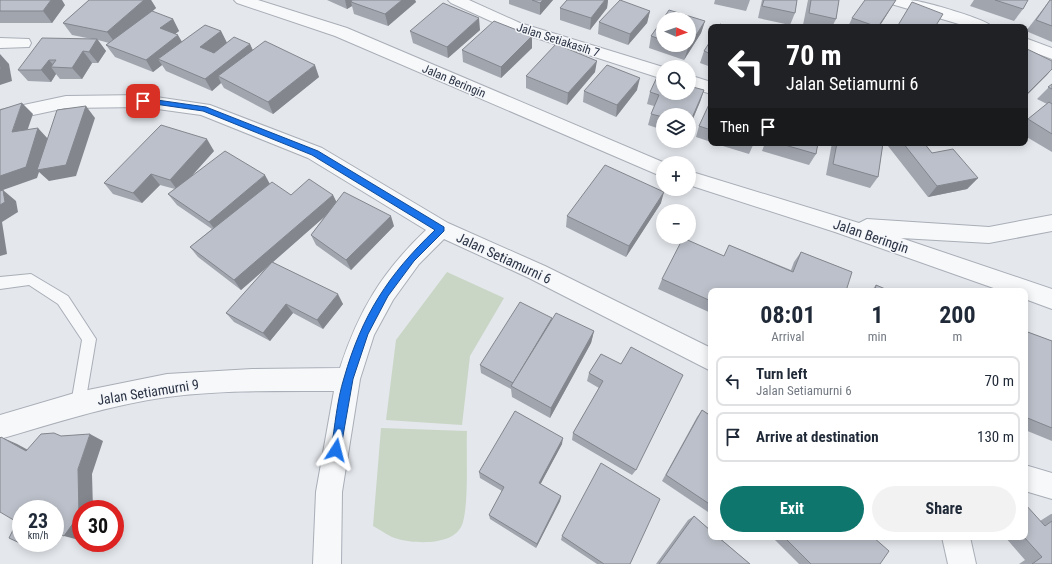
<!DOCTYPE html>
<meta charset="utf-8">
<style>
:root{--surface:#fff;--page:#f2f2f3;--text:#1f2937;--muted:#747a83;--line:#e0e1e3;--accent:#0f766e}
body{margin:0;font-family:"Roboto Condensed",sans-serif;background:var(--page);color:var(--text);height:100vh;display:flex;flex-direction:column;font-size:15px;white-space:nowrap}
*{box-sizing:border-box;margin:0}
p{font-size:13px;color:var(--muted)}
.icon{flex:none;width:22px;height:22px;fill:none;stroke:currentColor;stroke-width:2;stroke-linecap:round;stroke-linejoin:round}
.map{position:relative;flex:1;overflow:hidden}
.sheet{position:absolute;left:708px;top:288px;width:320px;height:252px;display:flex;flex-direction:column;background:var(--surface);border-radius:8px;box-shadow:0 2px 10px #0003}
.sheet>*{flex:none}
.guide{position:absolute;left:708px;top:24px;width:320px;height:122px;border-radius:8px;box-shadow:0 2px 10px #0003;background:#202124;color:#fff;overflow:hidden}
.needle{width:26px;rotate:92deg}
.buttons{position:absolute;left:656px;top:12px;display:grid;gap:8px}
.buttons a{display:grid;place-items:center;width:40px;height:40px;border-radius:50%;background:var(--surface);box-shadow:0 2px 10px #0003;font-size:20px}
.speed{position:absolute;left:12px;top:500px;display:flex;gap:8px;font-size:20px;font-weight:700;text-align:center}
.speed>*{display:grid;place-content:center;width:52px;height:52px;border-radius:50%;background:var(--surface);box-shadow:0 2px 10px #0003;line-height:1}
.speed small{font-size:10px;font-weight:400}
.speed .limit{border:6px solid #d22;background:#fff;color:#111}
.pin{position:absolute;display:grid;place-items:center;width:34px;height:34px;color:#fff;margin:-17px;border-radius:8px;box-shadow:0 2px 6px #0006}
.me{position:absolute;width:44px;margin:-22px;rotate:9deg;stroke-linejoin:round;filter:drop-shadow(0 0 3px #0008)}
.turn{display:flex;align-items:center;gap:14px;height:84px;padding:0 12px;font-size:18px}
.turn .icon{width:52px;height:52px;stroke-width:2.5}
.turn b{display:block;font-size:28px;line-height:34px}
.then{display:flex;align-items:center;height:38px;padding:0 12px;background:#0003;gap:8px;font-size:15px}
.eta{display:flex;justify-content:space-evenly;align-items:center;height:68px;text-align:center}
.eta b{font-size:24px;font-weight:700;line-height:28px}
.button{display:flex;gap:8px;margin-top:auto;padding:8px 12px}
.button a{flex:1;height:46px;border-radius:24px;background:var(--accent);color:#fff;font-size:16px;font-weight:700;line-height:46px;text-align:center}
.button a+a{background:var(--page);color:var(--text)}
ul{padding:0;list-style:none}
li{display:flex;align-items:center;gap:12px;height:50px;margin:0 8px 6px;padding:0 4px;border:2px solid var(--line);border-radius:8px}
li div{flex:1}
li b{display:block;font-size:15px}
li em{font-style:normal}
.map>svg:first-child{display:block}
.green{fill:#c9d6c5}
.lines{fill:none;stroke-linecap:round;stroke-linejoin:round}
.service-casing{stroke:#a9aeb7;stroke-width:2}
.minor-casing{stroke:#a9aeb7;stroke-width:2}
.tertiary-casing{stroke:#a9aeb7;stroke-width:2}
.service{fill:#f7f8fa;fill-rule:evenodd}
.minor{fill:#f7f8fa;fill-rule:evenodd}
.tertiary{fill:#f7f8fa;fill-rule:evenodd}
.wall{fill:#a1a5ae}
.shaded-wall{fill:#83868d}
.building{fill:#bbc0ca;stroke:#83868d}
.route{fill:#1a73e8;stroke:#114b97}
.labels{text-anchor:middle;stroke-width:3;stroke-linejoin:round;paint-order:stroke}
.far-street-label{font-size:12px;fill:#2b3445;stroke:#f4f6f9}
.street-label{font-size:14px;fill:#2b3445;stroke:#f4f6f9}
</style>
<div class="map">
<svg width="1052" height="564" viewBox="0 0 1052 564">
<rect width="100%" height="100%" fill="#e4e7ec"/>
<g class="green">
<polygon points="447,272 504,298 470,356 462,425 386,420 396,340"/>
<path d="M381,428L467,431C466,456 469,499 463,522C457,546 416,544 398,539C389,537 381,530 373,526Z"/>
</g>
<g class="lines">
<defs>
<polygon id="service" points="31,274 68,296 96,339 85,404 83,409 78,411 73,409 71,404 82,340 58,304 29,285 0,289 0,277"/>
<g id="minor">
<polygon points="448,0 469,0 520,23 663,67 663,79 508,29 451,3"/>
<path d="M885,0C893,0 902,0 910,0C923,1 987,19 992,27H969L888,3Z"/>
<polygon points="0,38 29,39 31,43 29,47 0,48"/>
<polygon points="1025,38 1052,48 1052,59 1025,49"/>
<polygon points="689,75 711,82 711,94 689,87"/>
<path d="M143,95L210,105L322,148L448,223L545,266L711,348V371L529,278L444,239L419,264L393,300L374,335L360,379L342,492L341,564H313L316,492L334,391C279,391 222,390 167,397C110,405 55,423 0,439V415L78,392L167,374L252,369L340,368C359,310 382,272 426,230L308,158L201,115L143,107L66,108L0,122V110L66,96Z"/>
<polygon points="1025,465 1052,473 1052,499 1025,491"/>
<polygon points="942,537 970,537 976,564 948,564"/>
</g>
<g id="tertiary">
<polygon points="234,0 258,0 347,28 665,163 663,163 663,177 335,36 237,3"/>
<polygon points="689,171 859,223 867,219 989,227 1052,215 1052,231 989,243 901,238 1052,289 1052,309 1025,299 1025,291 1002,291 835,232 689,185"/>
</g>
</defs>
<use href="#service" class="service-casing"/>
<use href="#minor" class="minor-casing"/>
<use href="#tertiary" class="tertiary-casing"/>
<use href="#service" class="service"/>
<use href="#minor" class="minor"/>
<use href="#tertiary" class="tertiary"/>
</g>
<g class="wall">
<polygon points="0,0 65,5 52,23 0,23"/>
<polygon points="89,0 151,0 156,8 151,12 173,19 179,31 175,34 182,42 221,31 227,43 250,44 253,50 319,77 273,114 224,88 221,83 212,91 166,71 162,65 153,72 115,57 106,45 109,43 98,40 106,51 98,63 92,63 82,79 60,79 56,74 51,82 28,81 18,70 92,39 72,35 63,23"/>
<polygon points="327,0 415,0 416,2 388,26 354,14 352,6 347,9"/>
<polygon points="509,0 553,0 540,15 509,4"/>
<polygon points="567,0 608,0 607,8 590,30 560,20 560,8"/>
<polygon points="715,0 750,0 746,11 714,4"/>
<polygon points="762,0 797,0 795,13 790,25 758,18"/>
<polygon points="808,0 839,0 836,19 832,27 814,27 803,25"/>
<polygon points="896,0 879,27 848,27 852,18"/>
<polygon points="974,0 1028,0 1023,9 1014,21 970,6"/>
<polygon points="1050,0 1052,0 1052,42 1026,31"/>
<polygon points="650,11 647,23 628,45 598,34 599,22"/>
<polygon points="663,19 663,45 689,45 705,21 701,33 684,60 649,48 651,36"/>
<polygon points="480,30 448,58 413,43 410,31"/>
<polygon points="532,36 532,48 501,78 463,62 462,50"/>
<polygon points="711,40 711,67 700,63 704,51"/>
<polygon points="595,72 567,105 526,88 526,76"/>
<polygon points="1052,84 1052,152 1025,136 1025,123 1028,119 1047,104 1037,99"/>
<polygon points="637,90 616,117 583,102 584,91"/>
<polygon points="704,90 700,102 689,128 689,115 663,115 663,130 648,125 651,114 654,106 647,104 650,92"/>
<polygon points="711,100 711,142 696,137 699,126"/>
<polygon points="713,143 754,143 749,154"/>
<polygon points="765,143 818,143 816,154 809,165 762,151"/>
<polygon points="832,143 883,143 878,177 870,188 826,175"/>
<polygon points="891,143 924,143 932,153 978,178 967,189 928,197 888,146"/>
<polygon points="214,151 190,178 270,184 291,195 333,195 336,202 394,226 351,270 316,245 311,235 325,216 273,262 343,304 323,329 293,313 270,341 234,322 226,313 269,266 241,290 198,257 190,247 212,229 177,205 168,194 175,189 160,185 142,203 113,194 104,183"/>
<polygon points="661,203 626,257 566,227 567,216"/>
<polygon points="729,245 791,270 794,262 801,252 852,272 711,291 711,313 658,289 662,279 724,256"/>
<polygon points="876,285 890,291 871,291"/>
<polygon points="552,319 594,331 591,343 550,418 512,397 511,389 481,373 480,365"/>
<polygon points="1025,331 1052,341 1052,441 1025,430"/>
<polygon points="601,354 636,470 632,475 572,440 573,433 599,388 587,381 589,373"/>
<polygon points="702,410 711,416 711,514 662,481 697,417"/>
<polygon points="562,444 540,484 561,496 560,501 536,548 490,519 489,515 502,491 480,478 479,472"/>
<polygon points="1051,514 1052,514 1052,564 1019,564 1025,560 1005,537 1025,537 1040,521"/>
<polygon points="694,516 750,564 656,564 688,520"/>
<polygon points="562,536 630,564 597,564 561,540"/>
<polygon points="772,537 873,537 880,564 799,564"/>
</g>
<g class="shaded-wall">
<polygon points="51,0 62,0 65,5 52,23 43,11"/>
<polygon points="144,0 151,0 156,8 145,18 116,44 107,32"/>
<polygon points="345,0 359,0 351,2 352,6 347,9"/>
<polygon points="402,0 415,0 416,2 388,26 385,14"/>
<polygon points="543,0 553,0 540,15 540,3"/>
<polygon points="605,0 608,0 607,8 590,30 591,18"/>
<polygon points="896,0 879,27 878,27"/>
<polygon points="650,11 647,23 628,45 630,34"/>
<polygon points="479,18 480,30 448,58 447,47"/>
<polygon points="173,19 179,31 167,40 160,28"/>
<polygon points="705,21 701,33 684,60 688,48"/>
<polygon points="221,31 227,43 207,59 200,47"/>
<polygon points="178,35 185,47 158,59 162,65 153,72 146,60"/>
<polygon points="532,36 532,48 501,78 501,67"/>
<polygon points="97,39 106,51 98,63 89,52"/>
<polygon points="250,44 255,56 218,76 221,83 212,91 205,79"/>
<polygon points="83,51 92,63 82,79 72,68"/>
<polygon points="0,54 9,64 12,81 0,85"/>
<polygon points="49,60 55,67 51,67 56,74 51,82 41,70"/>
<polygon points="597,61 595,72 567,105 568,93"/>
<polygon points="315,65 319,77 273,114 268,102"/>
<polygon points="1052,69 1047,75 1025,97 1025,96"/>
<polygon points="640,78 637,90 616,117 617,105"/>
<polygon points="704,90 700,102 689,128 689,125"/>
<polygon points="22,103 33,114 23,143 12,132"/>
<polygon points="86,106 95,118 76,176 49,181 39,172 37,178 3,190 16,201 18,212 2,222 7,254 0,256 0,176 38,128 49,140"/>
<polygon points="207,139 214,151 178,191 170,180"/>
<polygon points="151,174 160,185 142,203 133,193"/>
<polygon points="265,175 271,186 217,232 209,222"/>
<polygon points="978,178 967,189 928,197 937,186"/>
<polygon points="664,192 661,203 626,257 629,246"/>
<polygon points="333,195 338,205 241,290 234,280"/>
<polygon points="391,216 394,226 351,270 346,260"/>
<polygon points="338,294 343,304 323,329 317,320"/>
<polygon points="286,304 293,313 270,341 263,333"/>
<polygon points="594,331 591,343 550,418 551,408"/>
<polygon points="90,434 103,441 92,474 93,509 81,509 81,537 79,540 64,536 78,469"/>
<polygon points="1,437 17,444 41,457 26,451"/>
<polygon points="563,438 562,444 538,489 539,483"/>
<polygon points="561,496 560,501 536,548 537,544"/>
<polygon points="25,543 44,543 40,548 24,545"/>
</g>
<g class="building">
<polygon points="0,0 51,0 43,11 0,11"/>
<polygon points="89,0 144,0 107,32 63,23"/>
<polygon points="352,0 402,0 385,14 351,2"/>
<polygon points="532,0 543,0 540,3"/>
<polygon points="567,0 605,0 591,18 560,8"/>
<polygon points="620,0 650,11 630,34 599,22"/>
<polygon points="764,0 797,0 795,13 762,6"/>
<polygon points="811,0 839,0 836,19 809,13"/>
<polygon points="865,0 896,0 878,27 852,18"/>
<polygon points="995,0 1028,0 1023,9"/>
<polygon points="1050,0 1052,0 1052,26 1036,20"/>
<polygon points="912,2 943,14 935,27 897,27"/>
<polygon points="443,3 479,18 447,47 410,31"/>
<polygon points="669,10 705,21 688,48 679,45 689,45 689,19 663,19"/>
<polygon points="152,11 173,19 160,28 178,35 146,60 106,45"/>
<polygon points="663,19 663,40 651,36"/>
<polygon points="494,21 532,36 501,67 462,50"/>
<polygon points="720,24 729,27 719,27"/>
<polygon points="205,25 221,31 200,47 214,53 234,37 250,44 205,79 158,59"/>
<polygon points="42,38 97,39 89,52 83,51 72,68 51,67 56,60 49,60 41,70 18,70"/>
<polygon points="711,40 711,54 704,51"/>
<polygon points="265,41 315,65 268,102 218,76"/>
<polygon points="556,44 597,61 568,93 526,76"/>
<polygon points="1025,48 1052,61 1052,69 1025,96"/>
<polygon points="0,62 1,69 0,70"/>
<polygon points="607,65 640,78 617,105 584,91"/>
<polygon points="657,77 663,79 663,93 689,93 689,86 704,90 689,125 689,115 663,115 663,117 651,114 659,95 650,92"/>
<polygon points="1052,84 1052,89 1048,87"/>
<polygon points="711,100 711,130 699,126"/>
<polygon points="1049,102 1052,104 1052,134 1028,119"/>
<polygon points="22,103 12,132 38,128 26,167 0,176 0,110"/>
<polygon points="86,106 66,165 37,170 57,110"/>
<polygon points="161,125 207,139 170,180 151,174 133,193 104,183"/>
<polygon points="778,143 818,143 816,154"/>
<polygon points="837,143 883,143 878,177 833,164"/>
<polygon points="903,143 924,143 932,153 953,149 978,178 937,186"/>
<polygon points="225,151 265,175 209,222 168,194"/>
<polygon points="605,165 664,192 629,246 567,216"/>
<polygon points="309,179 333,195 234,280 190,247 272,182 291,195"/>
<polygon points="3,190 5,202 0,205 0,191"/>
<polygon points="344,192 391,216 346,260 311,235"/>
<polygon points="683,238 724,256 729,245 793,272 801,252 852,272 846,291 711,291 711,301 662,279"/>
<polygon points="272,262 338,294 317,320 286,304 263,333 226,313"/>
<polygon points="876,285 890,291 875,291"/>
<polygon points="520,302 552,318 513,383 480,365"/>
<polygon points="556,313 594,331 551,408 511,386"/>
<polygon points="1025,331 1052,341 1052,428 1025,417"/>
<polygon points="631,347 683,375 636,470 573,433 603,381 589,373 601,354 621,364"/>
<polygon points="702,410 711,416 711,505 666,475"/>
<polygon points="515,411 563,438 539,483 561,496 537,544 489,515 504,487 479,472"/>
<polygon points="54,433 61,436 90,434 78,469 79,515 64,536 55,532 55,509 21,509 21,543 25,543 24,545 9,538 17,522 0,512 0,438 1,437 26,451 41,434"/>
<polygon points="601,463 660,499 630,564 604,564 562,536"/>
<polygon points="1025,504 1045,526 1052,521 1052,564 1032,564 1042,557 1024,537 1025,537"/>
<polygon points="694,516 711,531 711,537 718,537 750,564 659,564"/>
<polygon points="784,537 873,537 889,551 880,564 811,564"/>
</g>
<path class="route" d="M143,98L206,107L318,151L444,227V231L414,261L388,296L368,334L353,379L340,453L336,455L333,453L331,450C335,426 337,400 344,378C362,315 388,275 435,230L312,155L203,111L141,102L140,101Z"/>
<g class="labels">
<g class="far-street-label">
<text transform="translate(558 40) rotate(18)" y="4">Jalan Setiakasih 7</text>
<text transform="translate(454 81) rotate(23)" y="4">Jalan Beringin</text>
</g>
<g class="street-label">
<text transform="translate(871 236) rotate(19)" y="5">Jalan Beringin</text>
<text transform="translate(504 258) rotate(25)" y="5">Jalan Setiamurni 6</text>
<text transform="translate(148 392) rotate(-9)" y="5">Jalan Setiamurni 9</text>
</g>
</g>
</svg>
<div class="buttons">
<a><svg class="needle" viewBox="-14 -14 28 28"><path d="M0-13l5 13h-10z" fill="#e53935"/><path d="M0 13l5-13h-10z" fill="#747a83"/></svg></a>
<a><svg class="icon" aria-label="search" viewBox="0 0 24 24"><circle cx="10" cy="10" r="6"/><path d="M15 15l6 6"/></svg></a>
<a><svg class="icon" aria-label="layers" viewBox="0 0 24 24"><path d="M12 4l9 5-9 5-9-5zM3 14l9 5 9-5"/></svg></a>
<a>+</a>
<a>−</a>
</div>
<div class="speed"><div>23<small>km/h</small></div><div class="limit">30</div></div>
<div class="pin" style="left:143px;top:101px;background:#d93025"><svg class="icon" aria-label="arrive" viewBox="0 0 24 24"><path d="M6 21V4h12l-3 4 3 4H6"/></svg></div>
<svg class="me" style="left:336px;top:450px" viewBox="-20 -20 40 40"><path d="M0-17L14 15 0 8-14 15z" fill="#1a73e8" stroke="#fff" stroke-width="4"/></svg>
<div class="guide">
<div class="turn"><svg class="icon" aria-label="left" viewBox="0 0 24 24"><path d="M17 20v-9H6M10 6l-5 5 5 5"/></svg><div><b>70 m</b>Jalan Setiamurni 6</div></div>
<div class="then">Then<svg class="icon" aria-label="arrive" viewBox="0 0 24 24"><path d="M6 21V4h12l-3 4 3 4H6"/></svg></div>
</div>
<section class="sheet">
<div class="eta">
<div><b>08:01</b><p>Arrival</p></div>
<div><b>1</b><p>min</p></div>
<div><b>200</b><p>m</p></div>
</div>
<ul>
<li><svg class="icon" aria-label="left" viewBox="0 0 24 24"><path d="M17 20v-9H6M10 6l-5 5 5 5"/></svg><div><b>Turn left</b><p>Jalan Setiamurni 6</p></div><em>70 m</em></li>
<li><svg class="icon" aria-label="arrive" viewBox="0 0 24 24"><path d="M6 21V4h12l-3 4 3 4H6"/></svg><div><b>Arrive at destination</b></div><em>130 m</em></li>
</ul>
<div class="button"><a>Exit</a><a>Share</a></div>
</section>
</div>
